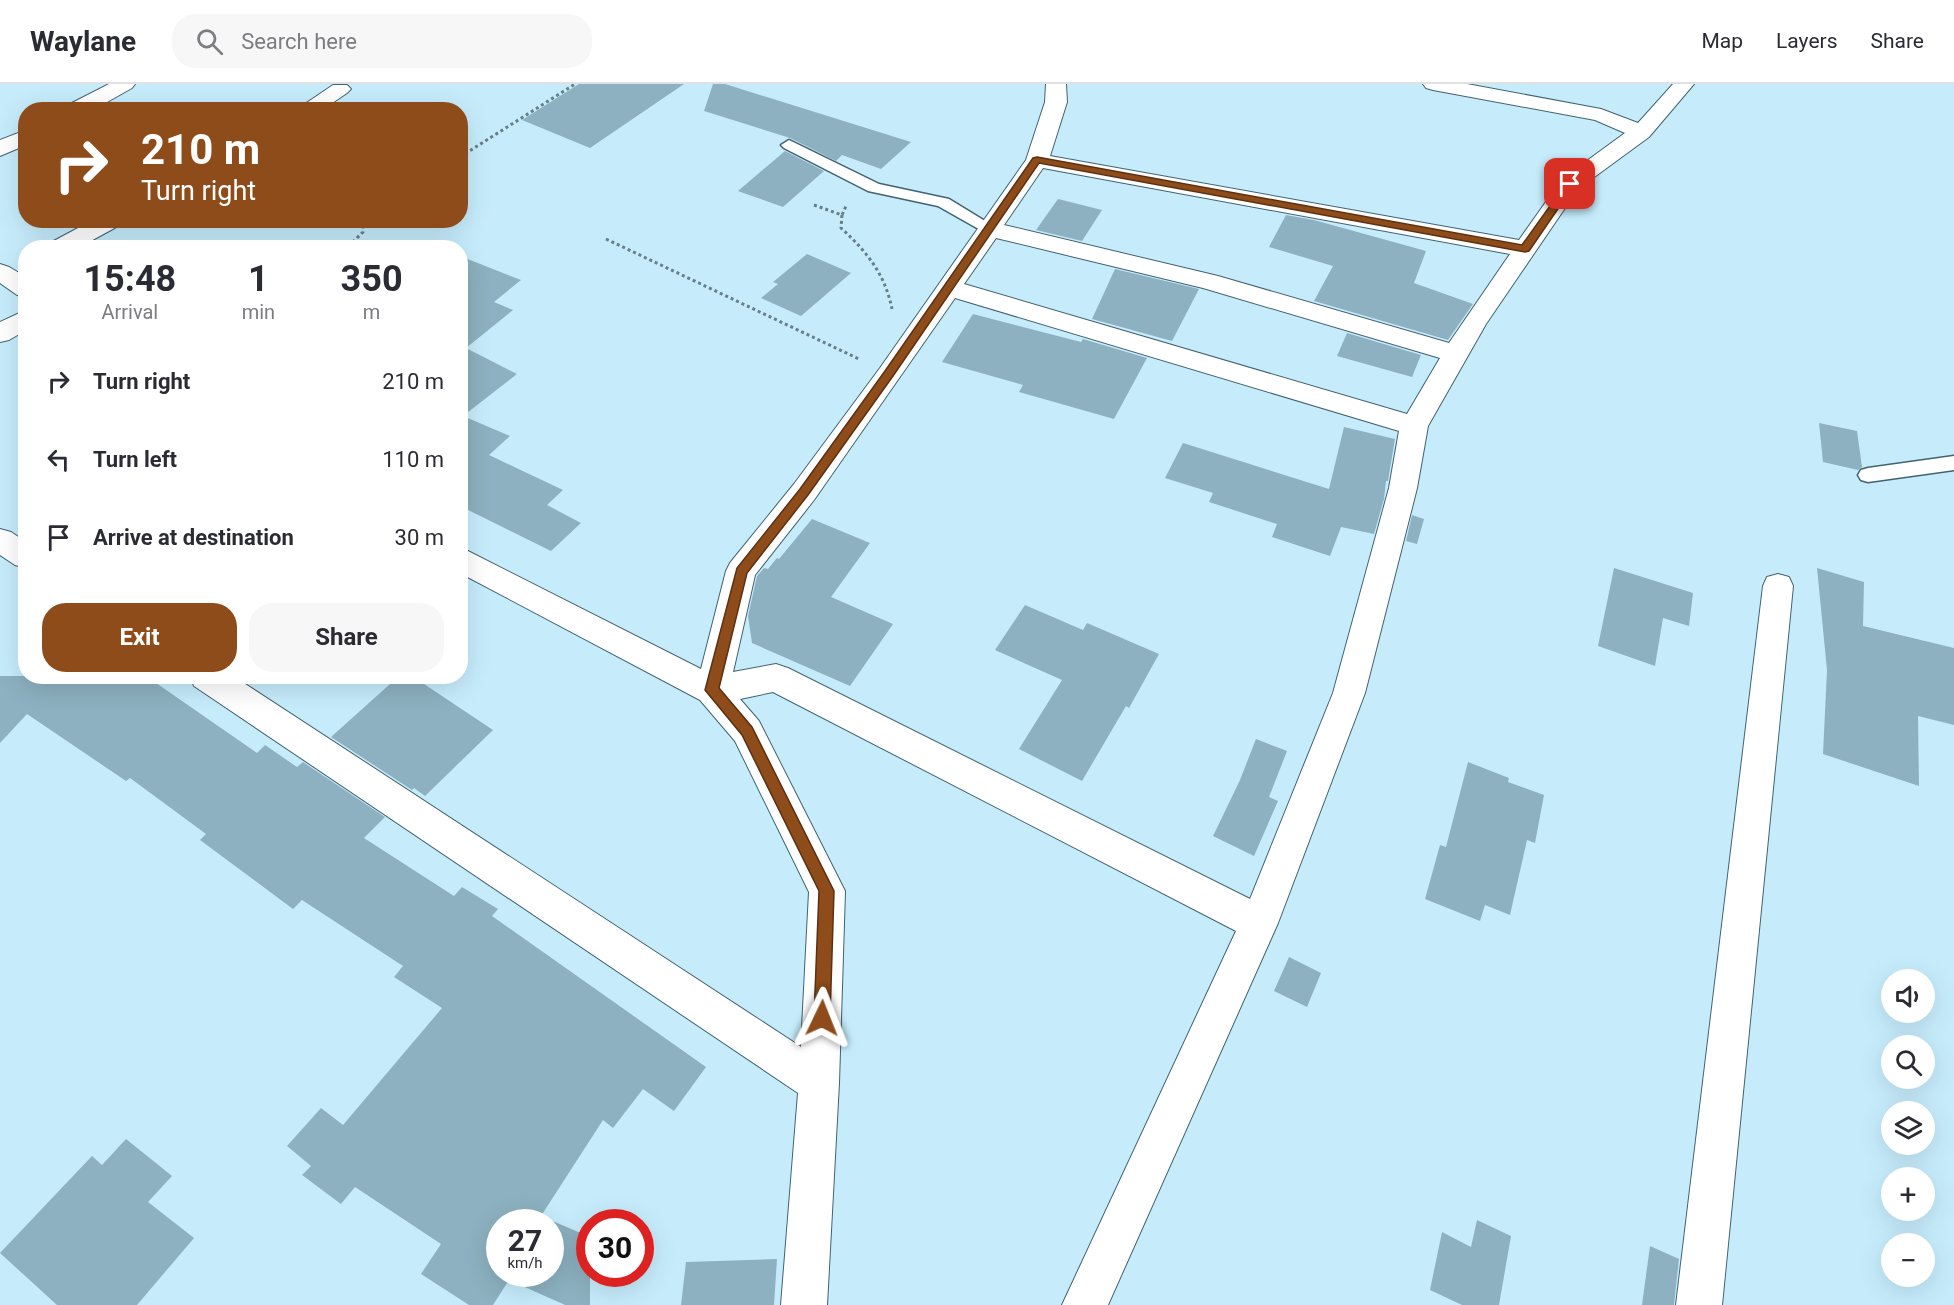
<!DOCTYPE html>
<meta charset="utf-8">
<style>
:root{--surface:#fff;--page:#f7f7f7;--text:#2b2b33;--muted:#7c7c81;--line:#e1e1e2;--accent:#8e4c1a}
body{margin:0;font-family:Roboto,sans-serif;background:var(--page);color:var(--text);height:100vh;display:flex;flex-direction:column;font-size:22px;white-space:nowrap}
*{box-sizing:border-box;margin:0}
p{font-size:20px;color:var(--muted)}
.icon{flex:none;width:33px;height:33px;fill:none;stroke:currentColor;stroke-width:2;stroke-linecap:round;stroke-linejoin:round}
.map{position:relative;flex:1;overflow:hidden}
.drawer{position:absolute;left:18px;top:156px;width:450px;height:444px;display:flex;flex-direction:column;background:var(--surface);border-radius:24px;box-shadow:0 6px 24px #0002}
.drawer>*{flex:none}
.hud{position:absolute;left:18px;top:18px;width:450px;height:126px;border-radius:24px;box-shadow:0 6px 24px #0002;background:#8e4c1a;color:#fff;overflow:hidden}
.controls{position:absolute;left:1881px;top:885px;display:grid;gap:12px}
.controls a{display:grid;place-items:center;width:54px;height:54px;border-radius:50%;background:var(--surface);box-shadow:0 6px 24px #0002;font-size:30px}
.speed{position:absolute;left:486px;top:1125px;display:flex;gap:12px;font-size:30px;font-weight:700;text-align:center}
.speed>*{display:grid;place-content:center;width:78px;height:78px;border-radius:50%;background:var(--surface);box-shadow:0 6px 24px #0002;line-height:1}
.speed small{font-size:15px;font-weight:400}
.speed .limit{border:9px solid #d22;background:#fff;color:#111}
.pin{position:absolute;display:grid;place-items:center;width:51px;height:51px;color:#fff;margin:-26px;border-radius:12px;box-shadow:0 3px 9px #0006}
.me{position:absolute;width:66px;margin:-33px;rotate:2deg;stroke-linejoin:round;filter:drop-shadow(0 0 4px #0008)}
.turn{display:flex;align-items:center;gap:21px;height:126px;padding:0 24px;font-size:27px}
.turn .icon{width:78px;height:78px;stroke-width:2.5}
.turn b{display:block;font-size:42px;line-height:51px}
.eta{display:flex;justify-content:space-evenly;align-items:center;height:102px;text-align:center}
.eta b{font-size:36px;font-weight:700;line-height:42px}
.cta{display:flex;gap:12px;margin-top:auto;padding:12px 24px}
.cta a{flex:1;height:69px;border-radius:24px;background:var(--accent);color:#fff;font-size:24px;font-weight:700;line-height:69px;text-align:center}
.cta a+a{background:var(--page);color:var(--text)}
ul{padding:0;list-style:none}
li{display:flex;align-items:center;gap:18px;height:78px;padding:0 24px}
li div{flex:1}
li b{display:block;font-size:22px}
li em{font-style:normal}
header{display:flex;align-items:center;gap:36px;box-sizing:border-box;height:84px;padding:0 30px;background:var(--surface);border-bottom:2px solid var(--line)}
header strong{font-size:28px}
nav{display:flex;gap:33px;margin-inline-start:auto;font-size:21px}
.search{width:420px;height:54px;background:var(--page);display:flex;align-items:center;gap:15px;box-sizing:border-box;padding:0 21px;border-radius:24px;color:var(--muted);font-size:22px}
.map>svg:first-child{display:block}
.building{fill:#8db1c0;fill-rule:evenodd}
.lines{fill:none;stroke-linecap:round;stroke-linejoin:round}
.lane-casing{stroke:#406370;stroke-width:3}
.street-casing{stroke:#406370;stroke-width:2}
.path{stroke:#667f89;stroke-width:3;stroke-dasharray:3 3;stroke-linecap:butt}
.lane{fill:#fff;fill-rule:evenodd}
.street{fill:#fff;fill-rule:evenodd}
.route{fill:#8e4c1a;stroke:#5c3111;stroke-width:1.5}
</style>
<header>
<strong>Waylane</strong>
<div class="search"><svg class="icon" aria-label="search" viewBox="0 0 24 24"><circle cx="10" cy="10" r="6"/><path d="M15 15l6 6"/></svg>Search here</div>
<nav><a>Map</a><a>Layers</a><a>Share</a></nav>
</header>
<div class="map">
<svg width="1954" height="1221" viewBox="0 0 1954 1221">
<rect width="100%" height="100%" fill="#c6ecfc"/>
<g class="building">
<polygon points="579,0 684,0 590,64 522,36"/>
<polygon points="713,0 725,0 911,58 881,85 842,71 836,77 790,54 704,27"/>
<polygon points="785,67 824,87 783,123 738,107"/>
<polygon points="1058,115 1102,126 1082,157 1036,146"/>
<polygon points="1286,131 1314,136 1426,167 1414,199 1473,220 1448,256 1314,217 1333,182 1269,163"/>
<polygon points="807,170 851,189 801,232 761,214 778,200 773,198"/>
<polygon points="460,172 521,196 494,218 513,226 466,264 517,290 463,332 510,352 489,371 563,406 547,421 581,439 551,467 460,422"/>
<polygon points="1115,185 1199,205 1172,257 1092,235"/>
<polygon points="973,230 1081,258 1083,255 1147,274 1114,335 1019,308 1023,301 942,278"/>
<polygon points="1347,249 1421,271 1412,293 1337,272"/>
<polygon points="1819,339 1857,347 1862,383 1858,386 1823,378"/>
<polygon points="1344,343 1395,355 1388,397 1386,397 1384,415 1374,450 1341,443 1330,472 1272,453 1277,440 1209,418 1213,409 1165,394 1183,359 1329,405"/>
<polygon points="1412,431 1424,435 1417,460 1406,457"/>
<polygon points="812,435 870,459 831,513 893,540 850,602 752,559 748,532 757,492 764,484 768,485 777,474 779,475"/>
<polygon points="1614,484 1693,509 1689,542 1663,534 1655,582 1598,562"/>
<polygon points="1817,484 1864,498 1863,542 1954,564 1954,641 1918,632 1919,702 1823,670 1827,586"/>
<polygon points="1025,521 1083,546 1087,539 1159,570 1129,624 1126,622 1082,697 1019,665 1062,596 995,566"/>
<path d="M0,592H146L257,669L265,661L297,683L303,678L385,733L364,754L454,812L462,803L498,825L492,832L706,983L674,1027L643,1005L613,1044L603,1036L541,1132L590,1153V1221H565L509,1196L493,1221H469L421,1190L441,1160L355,1103L341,1120L302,1091L311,1082L287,1062L321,1024L343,1041L442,924L394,893L403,882L302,816L293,825L200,756L206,750L130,694L126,697L27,630L0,659ZM500,1138H550V1190H500Z"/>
<polygon points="399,592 412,592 493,646 425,712 414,704 412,706 331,653"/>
<polygon points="1256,655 1287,667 1269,713 1278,717 1254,772 1213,752 1240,696"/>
<polygon points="1468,678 1509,694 1508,698 1544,711 1535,759 1527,756 1510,831 1485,821 1480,837 1425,815 1440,761 1446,763"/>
<polygon points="1289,873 1321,889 1307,923 1274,907"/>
<polygon points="126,1055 172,1092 148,1118 194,1154 137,1221 57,1221 0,1169 92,1072 102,1081"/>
<polygon points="1477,1136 1511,1152 1499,1221 1462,1221 1430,1206 1442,1148 1471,1163"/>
<polygon points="1650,1162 1679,1175 1674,1221 1642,1221"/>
<polygon points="777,1175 774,1221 681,1221 686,1178"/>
</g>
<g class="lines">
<defs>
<g id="lane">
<polygon points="789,56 879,100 949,115 998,145 990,150 984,148 938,122 868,107 784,64 781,61"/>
<polygon points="1954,372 1954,386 1868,398 1861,396 1858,391 1861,386 1868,384"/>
</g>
<g id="street">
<polygon points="109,0 135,0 132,4 93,26 66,26 68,21"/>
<path d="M1046,0H1066L1067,18L1050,72L1519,156L1562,95L1625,49L1595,36L1433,6L1426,4L1423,0H1467L1601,25L1638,39L1673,0H1694L1649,53L1578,105L1486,240L1428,342L1417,404L1365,609L1278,839L1108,1221H1062L1236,847L773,608L740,615L759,637L845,807L839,999L827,1221H781L798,1009L194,602L190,592H233L801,963L809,808L735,657L700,616L460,489V463L701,585L726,487L730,479L794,400L880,284L1026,76L1045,18ZM1043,84L1510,170L1449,259L1218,192L1004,141ZM996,154L1203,204L1440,274L1407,330L964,200ZM955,214L1399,347L1389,404L1333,609L1250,815L788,584L776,580L733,588L755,491L814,416Z"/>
<polygon points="333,1 347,1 351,5 347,9 322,26 296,26"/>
<polygon points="26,46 26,61 0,72 0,56"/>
<polygon points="93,136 123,136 120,141 78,164 47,164 50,159"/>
<polygon points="0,180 9,183 26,193 26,213 17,211 0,199"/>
<polygon points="26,226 26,246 9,256 0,258 0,238"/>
<polygon points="0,445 11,448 26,458 26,484 15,481 0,471"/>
<polygon points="1778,490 1789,493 1793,502 1722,1221 1676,1221 1763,502 1767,493"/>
</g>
</defs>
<use href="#lane" class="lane-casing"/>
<use href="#street" class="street-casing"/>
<g class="path">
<polyline points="460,73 575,0"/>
<polyline points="814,121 842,131 846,122"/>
<path d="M842,131L841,144C867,168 885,190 892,225"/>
<polyline points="606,155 859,275"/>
<polyline points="352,164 352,159 363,148 363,136"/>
</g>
<use href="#lane" class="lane"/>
<use href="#street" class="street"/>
</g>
<polygon class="route" points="1037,73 1522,161 1567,98 1575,100 1529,167 1525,168 1039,79 893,292 808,411 747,489 719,604 752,643 834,807 830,934 828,940 822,943 816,940 814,934 819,807 742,651 705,606 737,484 800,405 885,287 1033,74"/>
</svg>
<div class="controls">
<a><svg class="icon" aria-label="sound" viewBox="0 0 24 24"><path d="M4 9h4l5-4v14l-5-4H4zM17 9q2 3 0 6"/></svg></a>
<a><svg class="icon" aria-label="search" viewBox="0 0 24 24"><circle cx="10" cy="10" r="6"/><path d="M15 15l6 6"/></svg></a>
<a><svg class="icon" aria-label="layers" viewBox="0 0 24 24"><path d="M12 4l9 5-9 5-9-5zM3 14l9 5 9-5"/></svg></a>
<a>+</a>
<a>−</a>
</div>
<div class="speed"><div>27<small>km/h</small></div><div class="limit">30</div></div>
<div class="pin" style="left:1570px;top:100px;background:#d93025"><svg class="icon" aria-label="arrive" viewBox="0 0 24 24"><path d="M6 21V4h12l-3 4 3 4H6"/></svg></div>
<svg class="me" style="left:822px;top:934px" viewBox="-20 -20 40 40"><path d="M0-17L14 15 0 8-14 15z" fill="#8e4c1a" stroke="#fff" stroke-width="4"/></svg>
<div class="hud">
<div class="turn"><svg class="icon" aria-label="right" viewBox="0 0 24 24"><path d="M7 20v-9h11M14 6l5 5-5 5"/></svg><div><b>210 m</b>Turn right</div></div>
</div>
<section class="drawer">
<div class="eta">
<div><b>15:48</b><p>Arrival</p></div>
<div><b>1</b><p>min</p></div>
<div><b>350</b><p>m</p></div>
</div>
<ul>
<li><svg class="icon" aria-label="right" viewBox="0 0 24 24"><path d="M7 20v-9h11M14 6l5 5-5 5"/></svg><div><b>Turn right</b></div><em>210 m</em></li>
<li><svg class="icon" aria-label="left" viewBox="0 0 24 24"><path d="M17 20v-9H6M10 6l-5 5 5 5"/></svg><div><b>Turn left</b></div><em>110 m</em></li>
<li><svg class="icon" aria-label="arrive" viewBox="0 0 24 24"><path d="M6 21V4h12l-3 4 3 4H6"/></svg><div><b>Arrive at destination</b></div><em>30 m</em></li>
</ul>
<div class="cta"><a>Exit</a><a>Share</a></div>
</section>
</div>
